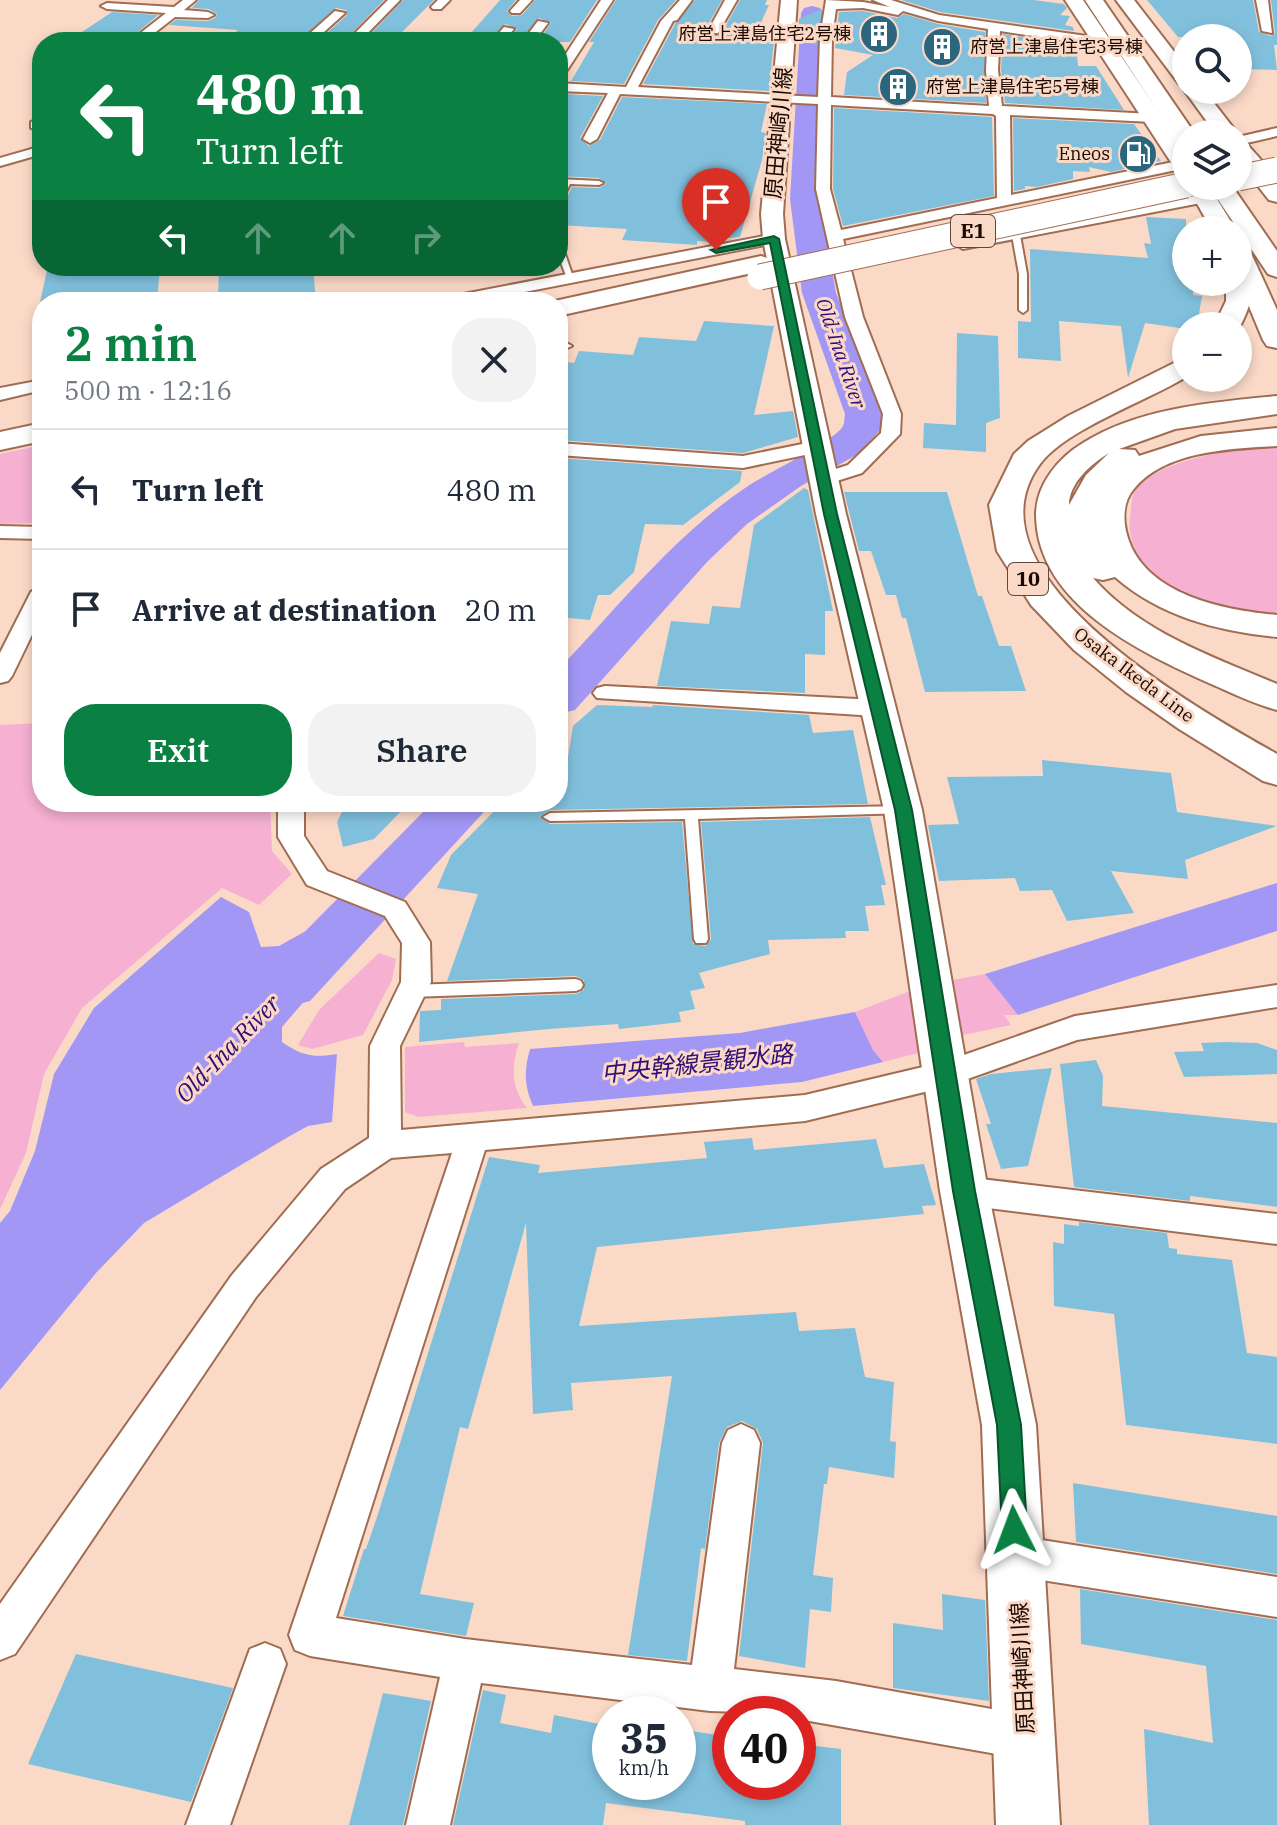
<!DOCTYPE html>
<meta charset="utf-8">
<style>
:root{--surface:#fff;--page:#f2f2f3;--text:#1f2937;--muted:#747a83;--line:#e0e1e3;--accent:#0b8043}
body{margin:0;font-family:"IBM Plex Serif","Noto Sans JP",serif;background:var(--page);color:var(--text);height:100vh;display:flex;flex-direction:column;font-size:30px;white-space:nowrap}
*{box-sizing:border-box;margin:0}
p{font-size:26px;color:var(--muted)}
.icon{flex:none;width:44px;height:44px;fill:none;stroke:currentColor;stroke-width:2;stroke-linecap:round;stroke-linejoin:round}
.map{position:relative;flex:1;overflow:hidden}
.drawer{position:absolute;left:32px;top:292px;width:536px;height:520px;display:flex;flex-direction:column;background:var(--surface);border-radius:32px;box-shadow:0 4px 12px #0003}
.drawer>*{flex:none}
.guide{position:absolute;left:32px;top:32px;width:536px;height:244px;border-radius:32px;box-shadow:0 4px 12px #0003;background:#0b8043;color:#fff;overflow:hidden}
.buttons{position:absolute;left:1172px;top:24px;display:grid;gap:16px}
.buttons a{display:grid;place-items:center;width:80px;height:80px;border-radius:50%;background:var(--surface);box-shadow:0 4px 12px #0003;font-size:40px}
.speed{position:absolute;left:592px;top:1696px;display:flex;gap:16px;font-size:40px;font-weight:700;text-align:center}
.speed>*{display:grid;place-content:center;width:104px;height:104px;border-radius:50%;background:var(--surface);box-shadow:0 4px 12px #0003;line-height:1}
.speed small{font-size:20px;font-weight:400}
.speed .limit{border:12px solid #d22;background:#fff;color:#111}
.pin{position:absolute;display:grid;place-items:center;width:68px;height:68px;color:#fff;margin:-82px -34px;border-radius:50% 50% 50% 0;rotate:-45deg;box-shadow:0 0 8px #0007}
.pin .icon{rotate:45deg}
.me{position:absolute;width:88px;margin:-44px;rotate:357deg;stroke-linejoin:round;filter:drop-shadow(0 0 6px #0008)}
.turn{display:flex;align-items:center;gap:28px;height:168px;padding:0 32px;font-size:36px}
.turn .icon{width:104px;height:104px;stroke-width:2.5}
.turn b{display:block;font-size:56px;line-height:68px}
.lanes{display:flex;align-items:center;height:76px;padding:0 32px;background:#0003;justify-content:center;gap:40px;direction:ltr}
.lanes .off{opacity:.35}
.round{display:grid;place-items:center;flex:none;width:84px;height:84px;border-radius:32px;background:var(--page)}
.overview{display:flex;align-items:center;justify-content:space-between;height:136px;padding:0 32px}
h1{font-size:48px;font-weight:600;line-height:60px;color:var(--accent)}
.action{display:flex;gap:16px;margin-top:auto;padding:16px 32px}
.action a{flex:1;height:92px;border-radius:32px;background:var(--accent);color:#fff;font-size:32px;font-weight:600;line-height:92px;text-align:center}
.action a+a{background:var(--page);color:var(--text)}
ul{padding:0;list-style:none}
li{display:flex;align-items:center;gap:24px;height:120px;padding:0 32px;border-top:2px solid var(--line)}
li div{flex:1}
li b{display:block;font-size:30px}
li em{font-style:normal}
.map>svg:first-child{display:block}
.green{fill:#f5b0d2}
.water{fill:#a297f4}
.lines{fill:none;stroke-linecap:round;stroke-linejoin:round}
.river{fill:#a297f4;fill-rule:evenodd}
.building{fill:#81c0dc}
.street-tunnel{stroke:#dabaa9;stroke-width:16;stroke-dasharray:16 8;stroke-linecap:butt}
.lane-casing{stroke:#a06d53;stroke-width:4}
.street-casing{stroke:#a06d53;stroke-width:4}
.secondary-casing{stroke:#a06d53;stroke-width:4}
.primary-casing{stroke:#a06d53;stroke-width:4}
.highway-casing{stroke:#a06d53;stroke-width:4}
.lane{fill:#fff;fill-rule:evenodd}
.street{fill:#fff;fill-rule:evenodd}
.secondary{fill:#fff;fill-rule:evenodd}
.primary{fill:#fff;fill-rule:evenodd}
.highway{fill:#fff;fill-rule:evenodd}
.highway-bridge-casing{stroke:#a06d53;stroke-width:27;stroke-linecap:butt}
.highway-bridge{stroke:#fff;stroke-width:25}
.route{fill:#0b8043;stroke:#07532c;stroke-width:2}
.labels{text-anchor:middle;stroke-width:6;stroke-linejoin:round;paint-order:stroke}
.far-poi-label{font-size:18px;fill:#1c0a02;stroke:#fbd9c7;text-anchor:end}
.far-street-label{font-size:18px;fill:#1c0a02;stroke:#fbd9c7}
.shield{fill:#fbd9c7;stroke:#5f483d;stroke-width:2}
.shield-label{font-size:20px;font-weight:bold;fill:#1c0a02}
.far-water-label{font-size:20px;font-style:italic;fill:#310e76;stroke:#fbd9c7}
.street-label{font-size:22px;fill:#1c0a02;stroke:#fbd9c7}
.water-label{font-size:24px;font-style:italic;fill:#310e76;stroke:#fbd9c7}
</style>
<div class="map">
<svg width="1277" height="1825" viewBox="0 0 1277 1825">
<rect width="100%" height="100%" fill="#fbd9c7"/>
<g class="green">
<polygon points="42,445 42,517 33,523 0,524 0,454"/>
<path d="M1277,446V615C1265,614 1252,616 1240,613C1194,604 1123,573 1130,517C1131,510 1131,499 1134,493C1155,458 1240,448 1277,446Z"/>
<polygon points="42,723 42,802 270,802 272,851 292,874 259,905 222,888 82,1008 44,1074 26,1153 0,1209 0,725"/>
<polygon points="379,953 396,959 392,980 363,1035 312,1049 298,1045 319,1010"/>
<polygon points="985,974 1018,1015 1004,1015 1011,1025 958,1036 942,982"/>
<polygon points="913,990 926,1051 883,1062 873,1050 855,1012"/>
<path d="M464,1042L465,1047L519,1043C511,1067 511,1088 527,1108L418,1117L405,1112V1047Z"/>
</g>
<g class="water">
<polygon points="1277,883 1277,931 1018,1015 985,974"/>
<path d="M221,897L249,912L261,947L279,946L322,922L364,941L337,963L282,1027V1042C302,1056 314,1058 337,1054L332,1122L308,1126L288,1137L144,1223L96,1273L0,1390V1223L10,1211L35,1151L54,1074L94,1008Z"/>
<path d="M855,1012L873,1050L883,1062L802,1082L533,1106C524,1086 524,1070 530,1049L740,1033Z"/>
</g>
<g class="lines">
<g class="river">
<path d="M812,6L820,8L823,13L820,199L836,293L883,414L880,430L860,453L801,486L747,524L707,562L575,710L558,714V670C619,606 676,533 751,484C768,473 836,440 843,426C845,422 844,418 845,414L802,293L790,199L801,13L804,8Z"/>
<polygon points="433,802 490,802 482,814 310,1001 289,1007 268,1001 260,985 268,969"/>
</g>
</g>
<g class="building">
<polygon points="199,0 384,0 343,42 317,42 347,15 346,10 336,8 297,42 223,42 238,30 169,25 176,20 208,21 215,18 217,14 209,9 192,8"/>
<polygon points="403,0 434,0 392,42 363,42"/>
<polygon points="500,0 516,0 507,11 512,16 522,15 535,0 597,0 570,42 538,42 551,23 539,18 519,42 507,42 517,29 505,24 488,42 463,42"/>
<polygon points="616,0 676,0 658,20 624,84 571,81 594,42 589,42"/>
<polygon points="695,0 722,0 705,30 710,36 721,34 740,0 767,0 765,5 769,5 753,40 775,30 769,91 643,84 675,24"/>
<polygon points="901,0 1034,0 1064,4 1067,8 1060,15 1070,16 1065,25 1073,27 1074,31 940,12"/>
<polygon points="1147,0 1253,0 1259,32 1271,36 1275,33 1271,0 1277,0 1277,45 1274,45 1277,70 1238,69 1238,37 1178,37"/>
<polygon points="822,9 817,45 797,41 799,19"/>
<polygon points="863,11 897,18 904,14 938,24 985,32 986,103 844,95 847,72 873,55 835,48 839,12"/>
<polygon points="112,12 158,15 126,42 67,42"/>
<polygon points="1003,34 1076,45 1078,66 1096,66 1124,110 1005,103 1001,70"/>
<polygon points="564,94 603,96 580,138 589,146 600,140 622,97 767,104 761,132 766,133 762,160 740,237 717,239 714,242 697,241 697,245 622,240 627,229 558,225 558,205 565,201 572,187 599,188 606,184 599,178 558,176 558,104"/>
<polygon points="834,108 992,117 994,196 843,226 833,189"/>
<polygon points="1013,118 1134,124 1161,161 1111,172 1089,167 1090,172 1073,171 1073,179 1037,187 1025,186 1025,189 1014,191"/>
<polygon points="1146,217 1186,219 1186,282 1193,282 1193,295 1202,296 1197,326 1186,326 1186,329 1145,323 1128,378 1121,326 1059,321 1061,361 1018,358 1018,321 1031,322 1030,249 1148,258 1144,243 1151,244"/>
<polygon points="48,266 160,266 157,302 40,302"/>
<polygon points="219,266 313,266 316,302 218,302"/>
<polygon points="704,321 774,326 754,415 793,411 798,437 743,453 558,440 558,361 574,363 579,351 633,355 639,337 696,341"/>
<polygon points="957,333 998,336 1000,418 986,423 986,452 923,448 924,423 956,425"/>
<polygon points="558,458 742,471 740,482 683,525 645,524 634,572 610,595 598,595 590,620 558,617"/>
<polygon points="804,488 808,490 833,611 825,611 825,655 805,654 805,693 657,686 671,621 709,624 712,606 740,608 754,525"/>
<polygon points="844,492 947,492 978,596 982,596 999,646 1011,646 1026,691 925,692 906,618 902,618 896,595 886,595 871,551 859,551"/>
<polygon points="597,705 652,707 653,705 809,715 813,733 853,730 868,804 550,810 540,816 550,824 682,822 693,944 706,946 711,939 701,822 870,817 886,885 881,885 885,905 865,906 869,931 845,931 846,938 768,940 770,954 699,973 705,988 690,991 695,1009 679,1012 681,1022 619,1029 618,1024 549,1029 419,1042 420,1011 441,1010 441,999 576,994 584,990 584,980 576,976 447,981 478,894 437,888 451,855 503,802 558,802 558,763 567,763 573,726"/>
<polygon points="1042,760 1171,773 1177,812 1277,826 1185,860 1188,879 1111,871 1134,913 1067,921 1052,890 1020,891 1015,878 939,881 928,825 959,824 947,777 1043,776"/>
<polygon points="353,802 410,802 374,839 343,847 337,822 346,804"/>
<polygon points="1226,1042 1257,1043 1277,1050 1277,1074 1184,1077 1174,1052 1204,1051 1201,1043"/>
<polygon points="1096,1060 1103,1076 1102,1106 1277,1123 1277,1207 1190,1196 1190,1201 1074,1187 1060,1064"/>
<polygon points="1052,1068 1028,1166 1001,1169 986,1124 991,1124 976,1079 991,1074"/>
<polygon points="752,1138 754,1150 876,1139 884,1168 924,1164 936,1205 922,1206 924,1214 597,1247 579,1326 796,1312 799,1331 855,1328 865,1377 894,1382 890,1441 896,1442 894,1478 829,1467 827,1484 824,1484 813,1575 833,1578 831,1612 810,1609 805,1668 739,1656 763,1443 757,1429 742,1421 727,1427 719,1443 705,1549 701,1548 687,1661 628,1655 672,1376 571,1383 573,1410 533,1414 526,1223 468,1429 460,1427 420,1594 474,1603 466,1636 343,1616 364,1549 366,1549 378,1514 489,1157 540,1165 538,1173 707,1158 704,1142"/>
<polygon points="1079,1222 1167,1233 1169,1248 1177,1249 1177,1254 1232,1260 1247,1353 1277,1357 1277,1444 1126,1425 1114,1314 1054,1306 1053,1242 1064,1244 1064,1224 1079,1226"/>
<polygon points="1073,1483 1277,1516 1277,1574 1076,1542"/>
<polygon points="1080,1589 1277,1620 1277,1825 1149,1825 1144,1729 1213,1743 1206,1666 1081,1644"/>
<polygon points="942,1594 985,1600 989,1701 893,1688 893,1623 943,1630"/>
<polygon points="76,1654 233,1688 191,1802 28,1764"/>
<polygon points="483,1690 506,1695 500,1723 551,1733 554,1715 610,1726 610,1782 678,1782 678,1729 730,1737 730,1782 798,1782 798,1744 841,1749 841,1825 745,1825 745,1821 606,1803 603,1825 453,1825"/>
<polygon points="383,1693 431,1701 403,1825 349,1825"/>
</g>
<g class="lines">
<polyline class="street-tunnel" points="512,289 524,302"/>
<defs>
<g id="lane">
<polygon points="38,94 42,95 42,99 36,97"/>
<polygon points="558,179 599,181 603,183 599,185 570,184 562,200 558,202 558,193 563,183 558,183"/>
<polygon points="1016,233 1020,235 1027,274 1027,310 1023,313 1019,310 1019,274 1012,235"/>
<polygon points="558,243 562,245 574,280 567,278 558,255"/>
<polygon points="903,806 910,810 908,813 698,819 708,939 706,943 696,943 694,939 685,819 550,821 543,817 550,813"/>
<polygon points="576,979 581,981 583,985 581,989 576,991 411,997 406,995 404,991 406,987 411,985"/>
</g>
<g id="street">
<polygon points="183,0 196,0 184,10 208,12 214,15 208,18 175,17 143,42 129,42 166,13 107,9 101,6 107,3 174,7"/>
<polygon points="388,0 400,0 359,42 346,42"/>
<polygon points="438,0 450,0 441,9 433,9 431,7"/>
<polygon points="520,0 532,0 520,13 512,13 510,11"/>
<polygon points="601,0 613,0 562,78 558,79 558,66"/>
<path d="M680,0H692L677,20L673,21L638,87L818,97L820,38L826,0L863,2L890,7L873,0H891L939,15L1101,38L1107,42L1101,46L1000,31L998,70L1002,106L1152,114L1159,118L1152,122L1010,115L1011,195L1183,160H1186V168L843,239L863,317L901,414L900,434L862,473L824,485L817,483L814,479L817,475L848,465L881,433L883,414L845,317L816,189L818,104L620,94L597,139L590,143L583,139L608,93L558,91V83L626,87L661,21ZM863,8L898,15L903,11L938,21L988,29L986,70L989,106L831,97L832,38L836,9ZM831,105L993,114L996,116L997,198L841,230L830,189Z"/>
<polygon points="725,0 737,0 718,33 710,33 708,31"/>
<polygon points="1256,0 1268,0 1272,33 1262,31"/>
<polygon points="335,11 345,13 313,42 300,42"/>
<polygon points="538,21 548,23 534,42 522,42"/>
<polygon points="504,27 514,29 503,42 491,42"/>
<polygon points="42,118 42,130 31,128 31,122"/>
<polygon points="1277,128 1277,136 1238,145 1238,137"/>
<polygon points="42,146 42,154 0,166 0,158"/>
<polygon points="1206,194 1211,195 1211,201 963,249 955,244 963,239"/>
<polygon points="774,234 780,236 780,242 474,302 440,302 448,297"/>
<polygon points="563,341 572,346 558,352 558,342"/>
<polygon points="42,380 42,390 0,400 0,388"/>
<polygon points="817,441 827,447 824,451 743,468 558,455 558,443 743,456"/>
<polygon points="0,526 42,527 42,539 0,538"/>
<polygon points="42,585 42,614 12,676 8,681 0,683 0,653 31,592"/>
<polygon points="605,686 876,700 885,703 888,708 885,713 876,716 597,698 593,693 597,688"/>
<polygon points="278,802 304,802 304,836 327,871 405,902 430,942 431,982 400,1046 401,1130 805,1095 944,1062 1075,1016 1277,985 1277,1007 1077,1040 945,1087 805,1121 485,1150 336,1618 465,1639 692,1665 722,1443 728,1430 741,1424 754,1430 760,1443 734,1669 836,1681 1025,1715 1040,1722 1047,1737 1040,1752 1025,1759 798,1719 798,1714 710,1711 481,1683 450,1825 406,1825 440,1677 310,1656 295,1650 289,1635 452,1153 391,1158 345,1189 256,1297 15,1654 0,1660 0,1604 232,1275 321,1169 369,1138 370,1046 401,982 402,943 385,916 307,885 278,837"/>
<polygon points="964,1177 1277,1214 1277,1244 964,1205 952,1201 947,1191 952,1181"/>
<polygon points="1016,1536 1277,1577 1277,1617 1016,1576 1002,1570 996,1556 1002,1542"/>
<polygon points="265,1643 280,1649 286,1664 230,1825 186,1825 250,1649"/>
</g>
<polygon id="secondary" points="781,0 797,0 783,214 785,239 846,514 922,810 988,1191 1036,1425 1060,1825 996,1825 982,1425 940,1191 884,810 816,514 763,239 761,214"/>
<g id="primary">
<polygon points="1065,0 1083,0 1186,152 1186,175 1178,173"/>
<polygon points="1116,0 1134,0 1186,67 1186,86 1179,84"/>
<polygon points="1186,87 1186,90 1204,90 1238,134 1216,134 1184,90"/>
<path d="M1238,141L1246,143L1277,178V196C1264,193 1242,175 1238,162C1236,156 1238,147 1238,141Z"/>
<polygon points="1187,186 1209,186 1236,230 1212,230"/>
<path d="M1238,258L1247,261C1260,281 1249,311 1238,330V326H1214L1226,301V282H1238Z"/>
<path d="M1186,357V377C1147,401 1066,429 1040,464C958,575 1201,711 1277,754V785L1263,781L1179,729L1126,692L1074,650L1031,605L997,551L989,505L1014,454L1028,441L1068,416Z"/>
</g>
<g id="highway">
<polygon points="1085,0 1103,0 1195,134 1186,134 1186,143 1178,142"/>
<polygon points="1261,169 1269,171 1277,181 1277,202 1269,200 1250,176 1253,171"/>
<polygon points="1209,186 1232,186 1277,251 1277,277 1268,274"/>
<polygon points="1238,244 1247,246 1250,251 1277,310 1277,348 1267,346 1263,340 1238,280"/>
<polygon points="761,256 770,259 774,264 770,269 558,316 558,302 550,302"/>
<path d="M1277,396V414L1175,429L1119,449L1135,450L1139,456L1201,436L1277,428V446C1231,449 1165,450 1133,490C1124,501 1123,517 1126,531C1140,594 1222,610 1277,615V637C1218,631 1161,617 1115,577L1103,580L1093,578C1140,632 1213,657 1277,684V710C1254,704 1232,693 1209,683C1140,652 1037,604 1036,515C1036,485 1058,458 1083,443C1138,408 1214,402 1277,396ZM1109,453L1086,475L1069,505C1069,483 1091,464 1109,453Z"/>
<polygon points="42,423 42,441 0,450 0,432"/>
</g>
</defs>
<use href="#lane" class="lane-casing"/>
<use href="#street" class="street-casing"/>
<use href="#secondary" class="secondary-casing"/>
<use href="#primary" class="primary-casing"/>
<use href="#highway" class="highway-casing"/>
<use href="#lane" class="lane"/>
<use href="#street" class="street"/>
<use href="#secondary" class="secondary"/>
<use href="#primary" class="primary"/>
<use href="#highway" class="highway"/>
<defs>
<g id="highway-bridge">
<polyline points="1238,178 1277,170"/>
<polyline points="760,277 1186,185"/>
</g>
</defs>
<use href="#highway-bridge" class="highway-bridge-casing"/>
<use href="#highway-bridge" class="highway-bridge"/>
</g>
<polygon class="route" points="774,236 779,239 837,514 912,810 975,1191 1021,1425 1027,1530 1023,1539 1014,1543 1005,1539 1002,1530 997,1425 953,1191 895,810 824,514 770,243 716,253 711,250"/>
<defs>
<symbol id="building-disc" viewBox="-11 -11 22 22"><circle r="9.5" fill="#2b667e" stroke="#fbd9c7"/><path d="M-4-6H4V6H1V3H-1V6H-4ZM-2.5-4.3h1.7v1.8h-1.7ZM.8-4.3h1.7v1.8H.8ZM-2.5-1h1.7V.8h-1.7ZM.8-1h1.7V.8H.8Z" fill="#fff"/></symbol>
<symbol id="fuel-disc" viewBox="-11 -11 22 22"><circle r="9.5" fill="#2b667e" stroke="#fbd9c7"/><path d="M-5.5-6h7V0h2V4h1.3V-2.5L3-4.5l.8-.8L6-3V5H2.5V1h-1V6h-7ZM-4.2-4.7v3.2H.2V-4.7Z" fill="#fff"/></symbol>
</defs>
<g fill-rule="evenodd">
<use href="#building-disc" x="857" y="12" width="44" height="44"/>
<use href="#building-disc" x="920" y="25" width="44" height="44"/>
<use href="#building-disc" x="876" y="65" width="44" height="44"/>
<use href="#fuel-disc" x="1116" y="132" width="44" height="44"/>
</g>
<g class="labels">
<g class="far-poi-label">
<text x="851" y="40">府営上津島住宅2号棟</text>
<text x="970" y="53" text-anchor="start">府営上津島住宅3号棟</text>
<text x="926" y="93" text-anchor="start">府営上津島住宅5号棟</text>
<text x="1110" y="160">Eneos</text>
</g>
<g class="far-street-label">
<text transform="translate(1134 675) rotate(37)" y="6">Osaka Ikeda Line</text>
</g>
<g class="shield">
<rect x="951" y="215" width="44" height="32" rx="6"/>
<rect x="1008" y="563" width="40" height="32" rx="6"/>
</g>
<g class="shield-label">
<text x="973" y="238">E1</text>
<text x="1028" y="586">10</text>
</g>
<g class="far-water-label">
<text transform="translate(841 353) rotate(71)" y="7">Old-Ina River</text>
</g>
<g class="street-label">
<text transform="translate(778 133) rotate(-85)" y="8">原田神崎川線</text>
<text transform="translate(1022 1668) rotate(-93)" y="8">原田神崎川線</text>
</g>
<g class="water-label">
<text transform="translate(228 1049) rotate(-46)" y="8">Old-Ina River</text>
<text transform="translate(697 1064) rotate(-6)" y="8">中央幹線景観水路</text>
</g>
</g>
</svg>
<div class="buttons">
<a><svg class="icon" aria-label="search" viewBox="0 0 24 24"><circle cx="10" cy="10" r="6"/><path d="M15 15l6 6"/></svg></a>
<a><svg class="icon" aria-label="layers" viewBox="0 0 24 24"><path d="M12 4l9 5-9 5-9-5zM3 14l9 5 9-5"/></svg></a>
<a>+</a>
<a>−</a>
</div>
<div class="speed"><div>35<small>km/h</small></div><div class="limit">40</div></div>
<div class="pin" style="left:716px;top:250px;background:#d93025"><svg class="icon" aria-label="arrive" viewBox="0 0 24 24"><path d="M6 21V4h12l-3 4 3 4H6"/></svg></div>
<svg class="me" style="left:1014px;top:1530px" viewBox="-20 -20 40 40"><path d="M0-17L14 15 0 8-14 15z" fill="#0b8043" stroke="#fff" stroke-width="4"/></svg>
<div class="guide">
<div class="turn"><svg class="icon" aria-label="left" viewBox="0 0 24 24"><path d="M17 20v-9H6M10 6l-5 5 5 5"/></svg><div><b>480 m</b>Turn left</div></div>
<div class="lanes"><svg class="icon" aria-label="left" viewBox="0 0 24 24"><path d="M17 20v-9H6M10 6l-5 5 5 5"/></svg><svg class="icon off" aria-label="ahead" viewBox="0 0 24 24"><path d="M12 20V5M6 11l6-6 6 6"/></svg><svg class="icon off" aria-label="ahead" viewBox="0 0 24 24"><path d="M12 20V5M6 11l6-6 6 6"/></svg><svg class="icon off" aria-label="right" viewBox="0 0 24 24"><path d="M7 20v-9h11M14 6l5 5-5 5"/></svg></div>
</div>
<section class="drawer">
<div class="overview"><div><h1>2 min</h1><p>500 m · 12:16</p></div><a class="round"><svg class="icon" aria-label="close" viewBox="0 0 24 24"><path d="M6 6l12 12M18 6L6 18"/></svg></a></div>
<ul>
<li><svg class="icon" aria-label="left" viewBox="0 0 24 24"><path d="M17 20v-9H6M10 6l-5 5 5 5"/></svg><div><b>Turn left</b></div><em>480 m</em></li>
<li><svg class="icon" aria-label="arrive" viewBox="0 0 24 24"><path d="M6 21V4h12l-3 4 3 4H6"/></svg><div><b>Arrive at destination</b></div><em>20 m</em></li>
</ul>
<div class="action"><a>Exit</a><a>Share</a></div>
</section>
</div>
